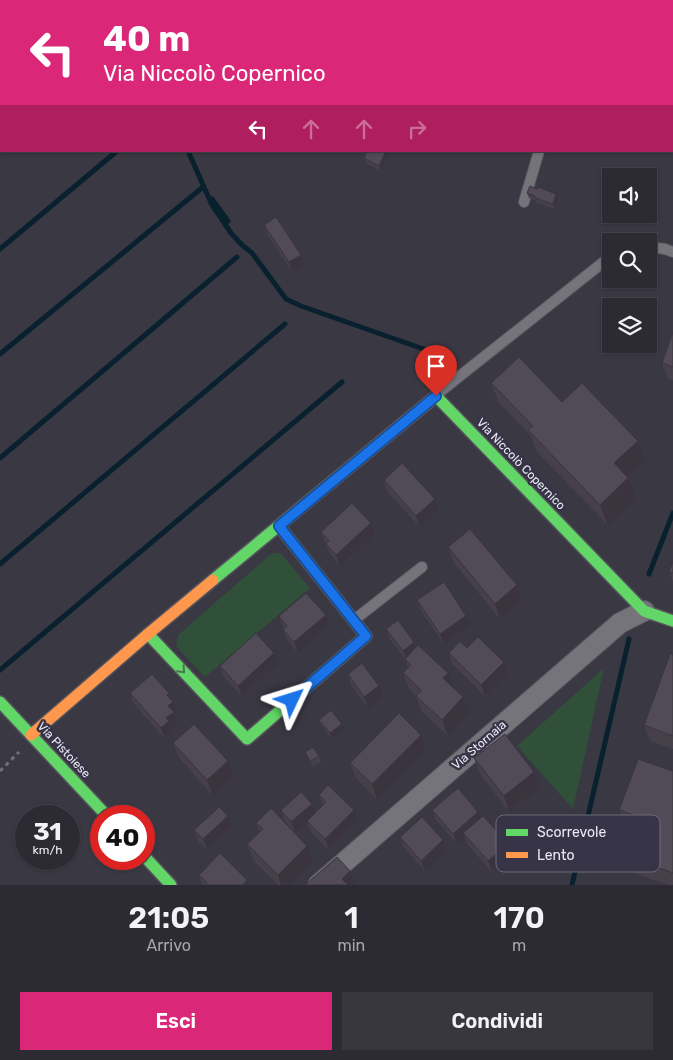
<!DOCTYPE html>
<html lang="it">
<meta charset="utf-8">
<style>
:root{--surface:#2c2a32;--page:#38363e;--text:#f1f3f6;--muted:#a6a7ac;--line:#48464d;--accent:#db2777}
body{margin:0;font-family:Rubik,sans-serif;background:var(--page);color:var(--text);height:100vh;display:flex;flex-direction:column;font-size:19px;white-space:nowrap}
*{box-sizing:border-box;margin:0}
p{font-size:16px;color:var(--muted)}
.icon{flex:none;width:28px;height:28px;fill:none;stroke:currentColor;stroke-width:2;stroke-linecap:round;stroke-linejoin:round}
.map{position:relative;height:885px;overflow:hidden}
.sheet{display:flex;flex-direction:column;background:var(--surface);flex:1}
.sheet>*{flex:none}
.guide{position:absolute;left:0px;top:0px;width:674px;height:152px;box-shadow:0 1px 4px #0004,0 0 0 1px var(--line);background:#db2777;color:#fff;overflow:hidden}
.fabs{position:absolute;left:602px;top:168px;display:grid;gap:10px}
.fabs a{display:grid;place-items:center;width:55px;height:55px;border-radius:0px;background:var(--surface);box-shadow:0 1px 4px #0004,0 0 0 1px var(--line);font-size:25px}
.speed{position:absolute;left:15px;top:805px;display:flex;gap:10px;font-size:25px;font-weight:700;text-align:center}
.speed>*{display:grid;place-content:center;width:65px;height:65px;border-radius:50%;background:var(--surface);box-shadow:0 1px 4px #0004,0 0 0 1px var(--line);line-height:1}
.speed small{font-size:12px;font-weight:400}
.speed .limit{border:8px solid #d22;background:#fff;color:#111}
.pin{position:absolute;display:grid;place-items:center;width:42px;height:42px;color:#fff;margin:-51px -21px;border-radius:50% 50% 50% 0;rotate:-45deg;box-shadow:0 0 5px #0007}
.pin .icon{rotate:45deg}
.me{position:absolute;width:55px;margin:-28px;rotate:49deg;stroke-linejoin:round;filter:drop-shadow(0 0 4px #0008)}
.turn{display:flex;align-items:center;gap:18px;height:105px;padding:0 20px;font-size:22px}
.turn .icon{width:65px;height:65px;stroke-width:2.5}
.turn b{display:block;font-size:35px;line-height:42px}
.lanes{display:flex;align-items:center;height:48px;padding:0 20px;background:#0003;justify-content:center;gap:25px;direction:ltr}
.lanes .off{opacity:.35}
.eta{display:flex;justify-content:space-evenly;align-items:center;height:85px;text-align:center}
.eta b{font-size:30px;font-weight:600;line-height:35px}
.action{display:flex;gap:10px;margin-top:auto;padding:10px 20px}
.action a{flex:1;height:58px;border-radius:0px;background:var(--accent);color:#fff;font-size:20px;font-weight:600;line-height:58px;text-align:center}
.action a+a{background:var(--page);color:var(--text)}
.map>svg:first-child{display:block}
.green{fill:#305039}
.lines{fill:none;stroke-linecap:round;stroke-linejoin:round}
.stream{stroke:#09212e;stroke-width:5}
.lane-casing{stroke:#57555e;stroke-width:12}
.street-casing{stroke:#57555e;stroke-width:22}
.fast-casing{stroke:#57555e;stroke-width:14}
.slow-casing{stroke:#57555e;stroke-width:14}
.path{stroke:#727179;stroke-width:3;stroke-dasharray:4 4;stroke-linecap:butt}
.lane{stroke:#75747b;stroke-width:10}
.street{stroke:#75747b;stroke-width:20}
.fast{stroke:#63d668;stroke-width:11}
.slow{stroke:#ff974d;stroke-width:11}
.wall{fill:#46404b}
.shaded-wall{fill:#39343d}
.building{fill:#514a57;stroke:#39343d}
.oneway{stroke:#497554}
.route-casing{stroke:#114b97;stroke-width:12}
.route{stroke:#1a73e8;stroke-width:9}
.labels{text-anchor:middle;stroke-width:5;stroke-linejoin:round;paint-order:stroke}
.street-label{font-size:12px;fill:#eae9f5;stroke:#373447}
.key{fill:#373447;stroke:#6d6a7b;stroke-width:1}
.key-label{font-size:14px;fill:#eae9f5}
</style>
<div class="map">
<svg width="673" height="885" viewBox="0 0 673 885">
<rect width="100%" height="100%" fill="#3a3843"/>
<g class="green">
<polygon points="272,553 279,553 283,556 310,588 205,677 176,646 178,635"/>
<polygon points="604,668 573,809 517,746"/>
</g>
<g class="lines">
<g class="stream">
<polyline points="120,0 121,1"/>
<polyline points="52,1 53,0"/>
<polyline points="0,45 1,44"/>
<polyline points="0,142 1,141"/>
<polyline points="188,151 212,205 231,233 242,245 252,253 286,299 301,306 449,358"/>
<polyline points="212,199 228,221"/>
<polyline points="0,249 117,151"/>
<polyline points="0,354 203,187"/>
<polyline points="0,458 237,257"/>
<polyline points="0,564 285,324"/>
<polyline points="649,574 673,513"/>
<polyline points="0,670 342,382"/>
<polyline points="572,885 629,639"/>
</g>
<defs>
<g id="lane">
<polyline points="591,1 592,0"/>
<polyline points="524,202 539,151"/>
<polyline points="649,247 665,249 673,252"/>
<polyline points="436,395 611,256"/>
<polyline points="354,620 422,567"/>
</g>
<polyline id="street" points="318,885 620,623 644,611"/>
<g id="fast">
<polyline points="213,580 436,396 644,611 673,621"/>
<polyline points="148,634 247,739 366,636 279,526"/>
<polyline points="0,702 107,816"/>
<polyline points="144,856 171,885"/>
</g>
<polyline id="slow" points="31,735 148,634 213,580"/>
</defs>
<use href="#lane" class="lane-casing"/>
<use href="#street" class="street-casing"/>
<use href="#fast" class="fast-casing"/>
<use href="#slow" class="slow-casing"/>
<polyline class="path" points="0,771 19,752"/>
<use href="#lane" class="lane"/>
<use href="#street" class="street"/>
<use href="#fast" class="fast"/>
<use href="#slow" class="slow"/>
</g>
<g class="wall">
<polygon points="488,0 531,0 532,1 488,1"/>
<polygon points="389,156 381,171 366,163 364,158"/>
<polygon points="527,193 558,199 555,209 537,203 536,201 529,198"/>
<polygon points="264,225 301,255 305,265 293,273 268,235"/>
<polygon points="673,332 673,380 668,379 662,363"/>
<polygon points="491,383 562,402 638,441 645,461 628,478 636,498 608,525 536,451 531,436 499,403"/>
<polygon points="384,480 435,499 439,509 420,527 387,491"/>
<polygon points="371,523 375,534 340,566 330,554 321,532"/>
<polygon points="448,547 517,585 522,601 500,619 454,563"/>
<polygon points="673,561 673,582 669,572"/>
<polygon points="417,600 470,626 444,644 421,611"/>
<polygon points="279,616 329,625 298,653 287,640 283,630 284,629 283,627"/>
<polygon points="386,629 414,642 416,647 454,689 469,713 448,736 422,712 416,696 409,689 403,673 408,668 405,659 390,639"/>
<polygon points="467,648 504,662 508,673 485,696 452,664 449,653"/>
<polygon points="274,653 278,663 242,696 224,677 220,666"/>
<polygon points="673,655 673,749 650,741 644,725"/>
<polygon points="348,674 383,697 368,708 351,685"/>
<polygon points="130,693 169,693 171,700 173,702 177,713 175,715 178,723 171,728 173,732 165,739 134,704"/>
<polygon points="319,720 344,730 332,739 321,725"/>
<polygon points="421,735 426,750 377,800 356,778 350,763"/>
<polygon points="173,743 234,777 213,796 179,758"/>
<polygon points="305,752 319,756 321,762 312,767"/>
<polygon points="474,758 534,772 540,788 509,812 480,774"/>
<polygon points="673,771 673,885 668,885 637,874 631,858 641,832 625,826 619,810"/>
<polygon points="319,795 357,821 329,850 311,832 307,822 295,833 285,821 281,810 315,813 323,805"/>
<polygon points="432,810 480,818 512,854 492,872 467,844 465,838 457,844 436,820"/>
<polygon points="228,816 232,827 207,850 198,841 194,830"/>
<polygon points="256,823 307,846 313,862 290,885 278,885 253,860 247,844 260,832"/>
<polygon points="400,837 443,840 447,851 425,871 404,848"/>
<polygon points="199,875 249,885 202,885"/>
</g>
<g class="shaded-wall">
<polygon points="386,151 387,151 389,156 381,171 379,166"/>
<polygon points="556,194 558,199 555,209 553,204"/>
<polygon points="301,255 305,265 293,273 289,262"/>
<polygon points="638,441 645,461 622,484 614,463"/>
<polygon points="628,478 636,498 608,525 600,505"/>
<polygon points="435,499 439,509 420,527 416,516"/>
<polygon points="371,523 375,534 340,566 336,555"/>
<polygon points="517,585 522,601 500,619 495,604"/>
<polygon points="326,615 329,625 298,653 294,642"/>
<polygon points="466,616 470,626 444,644 440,634"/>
<polygon points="414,642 418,653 407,662 403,651"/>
<polygon points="274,653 278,663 242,696 238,686"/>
<polygon points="504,662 508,673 485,696 481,685"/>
<polygon points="448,673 454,688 443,678"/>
<polygon points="379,686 383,697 368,708 364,697"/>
<polygon points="169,693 172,703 173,702 177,713 175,715 178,723 171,728 173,732 165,739 161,728 166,718 168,706 167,695"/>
<polygon points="463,697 469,713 448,736 442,720"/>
<polygon points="342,724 344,730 332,739 330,733"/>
<polygon points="421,735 426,750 377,800 372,784"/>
<polygon points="228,761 234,777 213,796 207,780"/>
<polygon points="534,772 540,788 509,812 504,796"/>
<polygon points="312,804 316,815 295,833 291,822"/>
<polygon points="354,810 357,821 329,850 325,839"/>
<polygon points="478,812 482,823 463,833 465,838 457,844 453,834"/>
<polygon points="228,816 232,827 207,850 203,839"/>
<polygon points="443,840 447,851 425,871 421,861"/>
<polygon points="508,843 512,854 492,872 488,861"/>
<polygon points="307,846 313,862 290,885 281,885 278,875"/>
<polygon points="350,871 355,885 345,885 342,879"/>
<polygon points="247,880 249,885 243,885"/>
</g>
<g class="building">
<polygon points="495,0 512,0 517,1 495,1"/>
<polygon points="524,0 531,0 530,1 524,1"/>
<rect x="560" y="0" width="13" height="1"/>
<polygon points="367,151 386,151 379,166 364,158"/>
<polygon points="530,186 537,189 538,187 556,194 553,204 535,198 535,196 527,193"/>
<polygon points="276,217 301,255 289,262 264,225"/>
<polygon points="673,332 673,367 662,363"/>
<polygon points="519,357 562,402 582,383 638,441 614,463 628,478 600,505 528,430 533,426 491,383"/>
<polygon points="402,463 435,499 416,516 384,480"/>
<polygon points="352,503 371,523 336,555 326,544 329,541 321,532"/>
<polygon points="470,529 517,585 495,604 448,547"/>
<polygon points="673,561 673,573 669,572"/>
<polygon points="444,582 466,616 440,634 417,600"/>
<polygon points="306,593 326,615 294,642 283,630 287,626 279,616"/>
<polygon points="398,620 414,642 403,651 386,629"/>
<polygon points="256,633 274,653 238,686 220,666"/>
<polygon points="478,637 504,662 481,685 449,653 460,641 467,648"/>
<polygon points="418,645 448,673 443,678 463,697 442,720 416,696 421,690 403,673 411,665 405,659"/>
<polygon points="670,654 673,655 673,736 644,725"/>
<polygon points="362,663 379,686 364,697 348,674"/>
<polygon points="152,674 169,693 167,695 173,702 168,706 174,712 166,718 169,721 161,728 130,693"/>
<polygon points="331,710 342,724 330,733 319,720"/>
<polygon points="399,713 421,735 372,784 350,763"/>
<polygon points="194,724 228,761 207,780 173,743"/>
<polygon points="505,734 534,772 504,796 474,758"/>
<polygon points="313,747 319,756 310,761 305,752"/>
<polygon points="638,759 673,771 673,873 631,858 645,819 619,810"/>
<polygon points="328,785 354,810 325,839 307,821 326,802 319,795"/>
<polygon points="458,788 478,812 453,834 432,810"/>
<polygon points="301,792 312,804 291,822 281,810"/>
<polygon points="219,807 228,816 203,839 194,830"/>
<polygon points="271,808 307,846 278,875 247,844 263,829 256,823"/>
<polygon points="483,816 508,843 488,861 463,833"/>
<polygon points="422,817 443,840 421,861 400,837"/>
<polygon points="220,853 247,880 243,885 209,885 199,875"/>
<polygon points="337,857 350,871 342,879 348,885 305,885"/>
</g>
<defs><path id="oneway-chevron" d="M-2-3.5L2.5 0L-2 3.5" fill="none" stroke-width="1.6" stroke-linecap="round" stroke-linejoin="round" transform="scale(1.25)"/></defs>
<use class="oneway" href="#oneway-chevron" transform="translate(182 670) rotate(47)"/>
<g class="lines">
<defs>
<polyline id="route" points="292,700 366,636 279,526 436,396"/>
</defs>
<use href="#route" class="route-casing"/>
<use href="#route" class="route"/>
</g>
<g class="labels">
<g class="street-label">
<text transform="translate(521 464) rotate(46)" y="4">Via Niccolò Copernico</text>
<text transform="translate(479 745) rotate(-41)" y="4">Via Stornaia</text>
<text transform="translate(64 750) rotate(47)" y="4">Via Pistoiese</text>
</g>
</g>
<rect x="496" y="815" width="164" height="57" rx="8" class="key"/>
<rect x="506" y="829" width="22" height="7" fill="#63d668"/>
<rect x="506" y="852" width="22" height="6" fill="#ff974d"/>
<g class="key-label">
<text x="537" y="837">Scorrevole</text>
<text x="537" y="860">Lento</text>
</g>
</svg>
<div class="fabs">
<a><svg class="icon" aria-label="sound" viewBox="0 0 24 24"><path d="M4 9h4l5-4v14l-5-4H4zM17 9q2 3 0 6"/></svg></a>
<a><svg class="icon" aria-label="search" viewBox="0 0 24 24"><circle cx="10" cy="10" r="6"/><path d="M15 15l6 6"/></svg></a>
<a><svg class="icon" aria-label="layers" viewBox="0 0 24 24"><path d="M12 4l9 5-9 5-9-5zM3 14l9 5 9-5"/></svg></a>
</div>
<div class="speed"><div>31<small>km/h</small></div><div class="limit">40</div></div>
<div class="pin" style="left:436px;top:396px;background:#d93025"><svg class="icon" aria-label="arrive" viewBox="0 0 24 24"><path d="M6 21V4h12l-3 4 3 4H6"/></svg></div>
<svg class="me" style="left:292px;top:700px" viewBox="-20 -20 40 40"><path d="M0-17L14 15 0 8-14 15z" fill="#1a73e8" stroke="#fff" stroke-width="4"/></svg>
<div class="guide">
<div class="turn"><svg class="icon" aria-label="left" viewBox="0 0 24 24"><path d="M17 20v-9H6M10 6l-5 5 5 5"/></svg><div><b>40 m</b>Via Niccolò Copernico</div></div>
<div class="lanes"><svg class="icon" aria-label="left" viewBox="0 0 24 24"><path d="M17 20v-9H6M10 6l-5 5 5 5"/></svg><svg class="icon off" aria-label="ahead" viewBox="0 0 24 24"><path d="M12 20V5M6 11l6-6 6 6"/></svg><svg class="icon off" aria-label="ahead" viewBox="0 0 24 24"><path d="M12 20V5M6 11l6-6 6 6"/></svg><svg class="icon off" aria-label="right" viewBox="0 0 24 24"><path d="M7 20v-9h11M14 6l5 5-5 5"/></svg></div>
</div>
</div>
<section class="sheet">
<div class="eta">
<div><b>21:05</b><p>Arrivo</p></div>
<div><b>1</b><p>min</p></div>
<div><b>170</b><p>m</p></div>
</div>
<div class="action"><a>Esci</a><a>Condividi</a></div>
</section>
